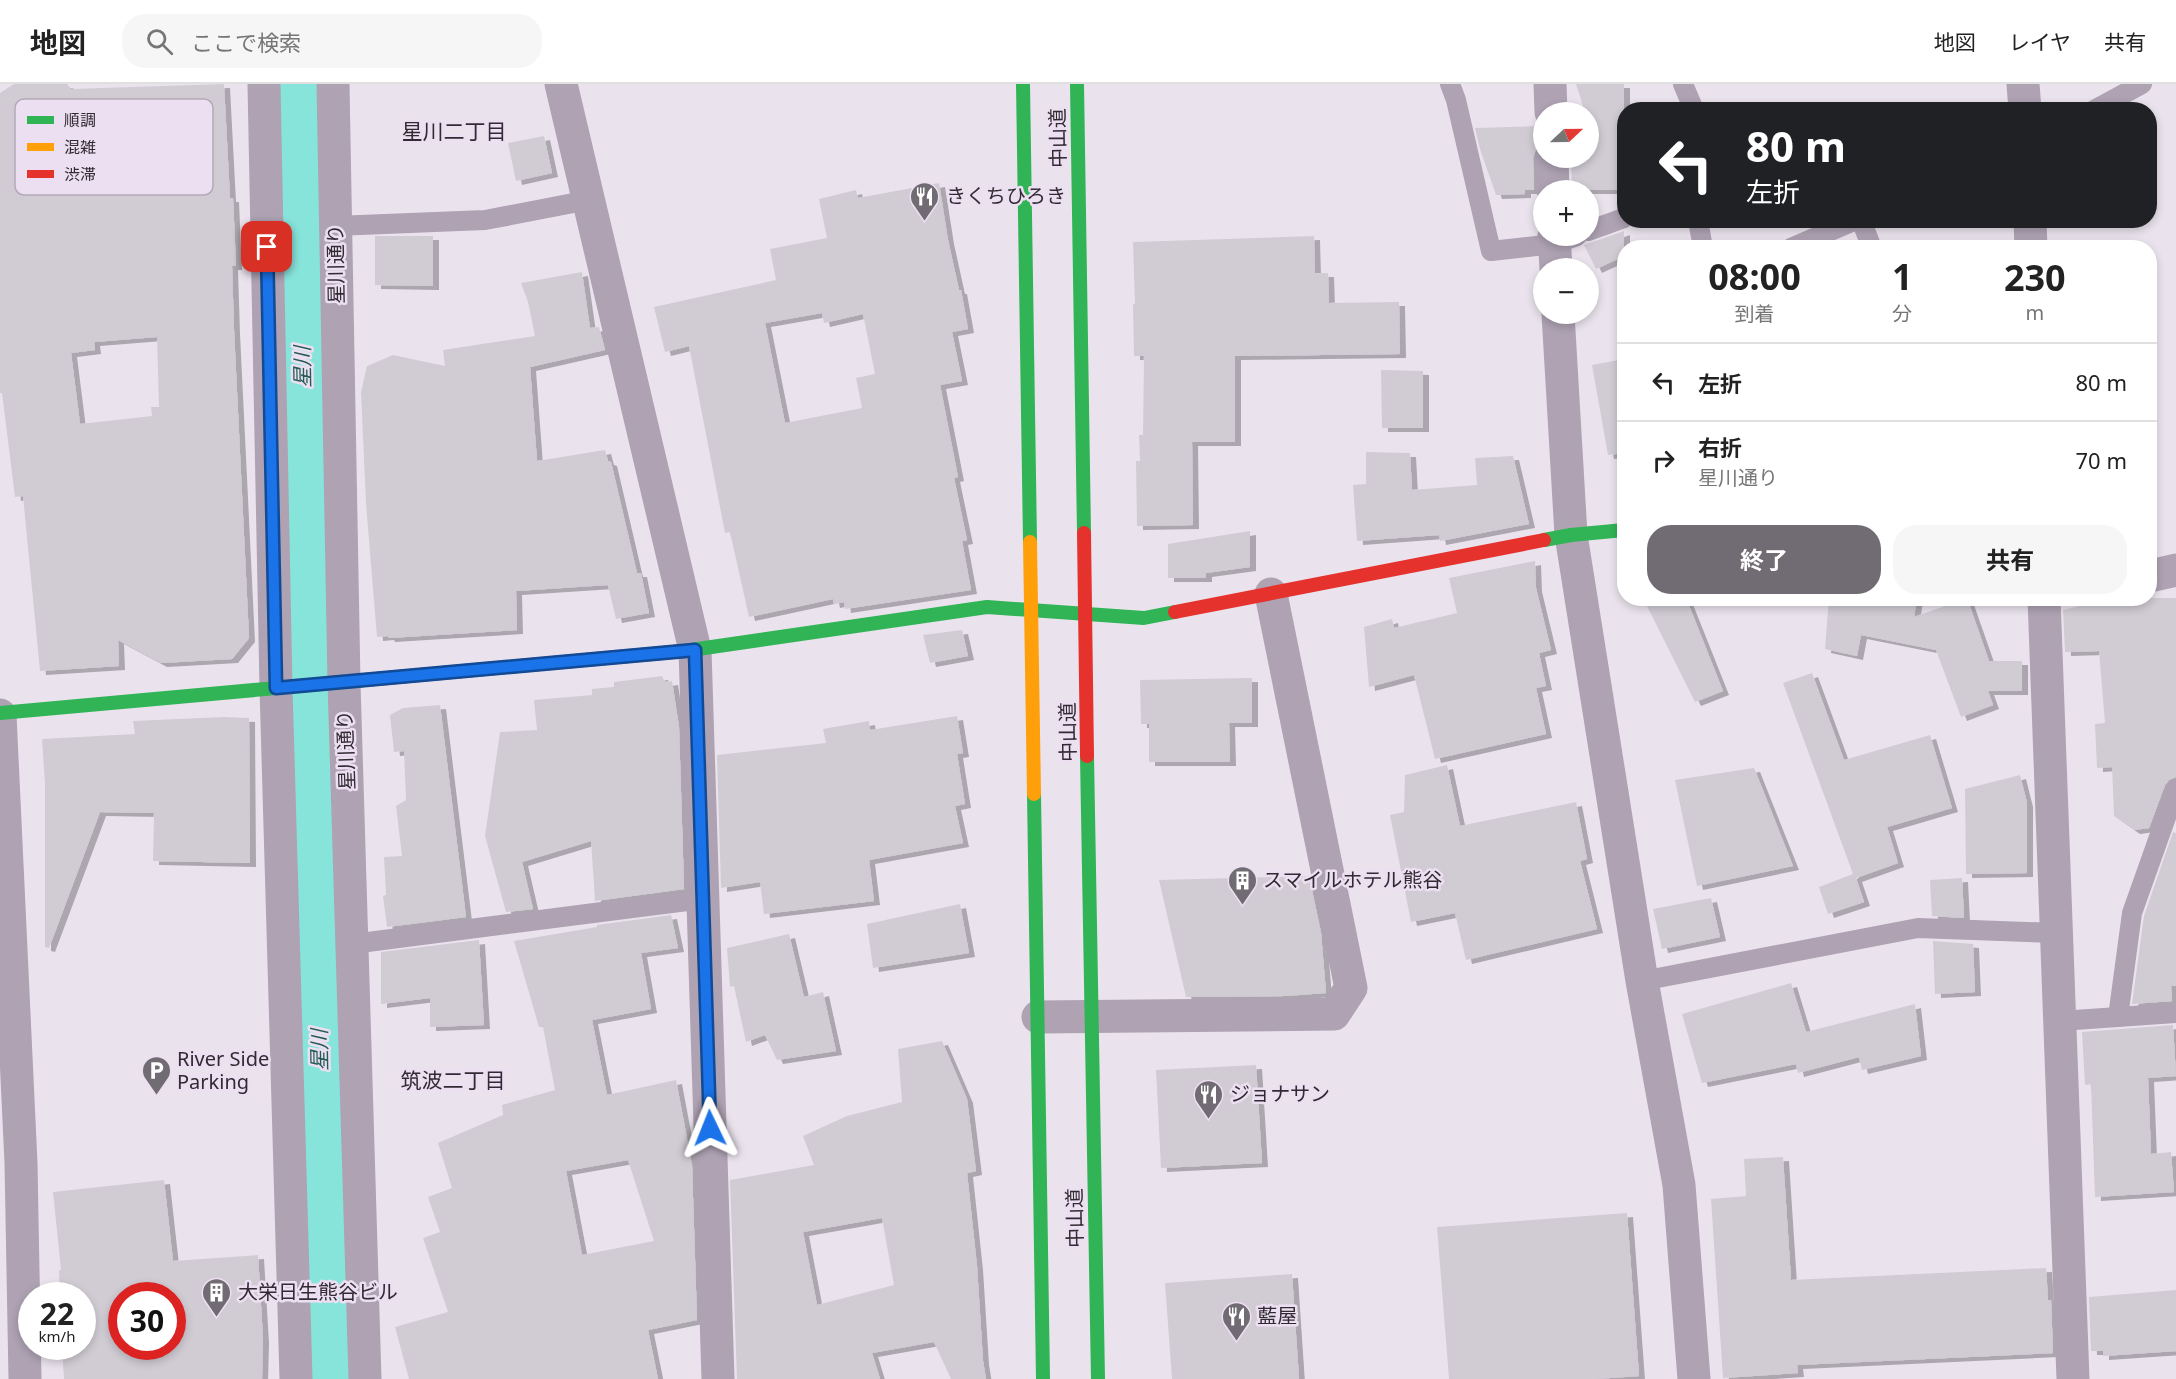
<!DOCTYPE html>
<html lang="ja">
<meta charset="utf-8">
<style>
:root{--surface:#fff;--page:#f6f6f6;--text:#222;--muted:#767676;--line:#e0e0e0;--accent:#716b73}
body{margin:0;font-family:"Noto Sans","Noto Sans JP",sans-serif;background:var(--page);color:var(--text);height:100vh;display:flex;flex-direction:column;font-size:22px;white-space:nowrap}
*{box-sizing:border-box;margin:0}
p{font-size:20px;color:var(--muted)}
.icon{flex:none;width:33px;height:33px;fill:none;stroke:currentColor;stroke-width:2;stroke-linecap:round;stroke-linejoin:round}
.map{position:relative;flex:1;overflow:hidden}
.sheet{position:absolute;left:1617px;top:156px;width:540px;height:366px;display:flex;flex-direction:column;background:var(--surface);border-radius:24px;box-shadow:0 3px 9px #0003}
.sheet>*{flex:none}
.guide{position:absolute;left:1617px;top:18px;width:540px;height:126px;border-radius:24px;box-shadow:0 3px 9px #0003;background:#202124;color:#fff;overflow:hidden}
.needle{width:39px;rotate:68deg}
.buttons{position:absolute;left:1533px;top:18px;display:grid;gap:12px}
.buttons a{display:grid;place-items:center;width:66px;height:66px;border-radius:50%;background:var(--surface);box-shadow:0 3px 9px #0003;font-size:30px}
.speed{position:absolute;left:18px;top:1198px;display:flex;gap:12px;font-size:30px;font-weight:700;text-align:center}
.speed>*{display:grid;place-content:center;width:78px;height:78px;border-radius:50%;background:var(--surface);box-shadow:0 3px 9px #0003;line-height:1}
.speed small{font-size:15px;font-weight:400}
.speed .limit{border:9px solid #d22;background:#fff;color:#111}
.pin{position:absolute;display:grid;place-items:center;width:51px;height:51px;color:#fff;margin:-26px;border-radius:12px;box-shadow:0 3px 9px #0006}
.me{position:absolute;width:66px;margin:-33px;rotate:358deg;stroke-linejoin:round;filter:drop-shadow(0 0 4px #0008)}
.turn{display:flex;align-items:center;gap:21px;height:126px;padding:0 30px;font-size:27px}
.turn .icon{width:78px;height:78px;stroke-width:2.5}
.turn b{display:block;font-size:42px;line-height:51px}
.eta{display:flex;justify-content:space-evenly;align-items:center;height:102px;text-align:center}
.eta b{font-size:36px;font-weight:700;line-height:42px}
.button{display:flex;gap:12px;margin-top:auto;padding:12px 30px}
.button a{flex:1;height:69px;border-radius:24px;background:var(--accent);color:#fff;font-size:24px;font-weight:700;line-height:69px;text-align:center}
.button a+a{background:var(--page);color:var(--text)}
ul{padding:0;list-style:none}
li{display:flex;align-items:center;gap:18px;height:78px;padding:0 30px;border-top:2px solid var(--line)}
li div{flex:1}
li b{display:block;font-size:22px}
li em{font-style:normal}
header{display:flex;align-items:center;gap:36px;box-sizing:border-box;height:84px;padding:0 30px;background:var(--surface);border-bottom:2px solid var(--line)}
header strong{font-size:28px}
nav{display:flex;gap:33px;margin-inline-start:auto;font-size:21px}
.search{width:420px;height:54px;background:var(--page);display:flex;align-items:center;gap:15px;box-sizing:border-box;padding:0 21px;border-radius:24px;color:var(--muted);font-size:22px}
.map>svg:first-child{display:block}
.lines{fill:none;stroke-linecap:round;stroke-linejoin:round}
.river{stroke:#87e4db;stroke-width:70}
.building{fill:#d1ccd4;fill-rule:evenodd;filter:url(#shadow)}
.lane{stroke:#aea2b3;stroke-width:20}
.street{stroke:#aea2b3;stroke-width:33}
.fast{stroke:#30b455;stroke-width:14}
.slow{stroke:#ff9f0a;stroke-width:14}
.jam{stroke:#e5322d;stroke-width:14}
.route-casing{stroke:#114b97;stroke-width:15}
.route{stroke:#1a73e8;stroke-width:10}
.labels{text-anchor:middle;stroke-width:5;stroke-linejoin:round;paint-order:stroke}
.street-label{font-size:20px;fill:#302b32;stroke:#ecdff1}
.poi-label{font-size:20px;fill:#302b32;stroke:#ecdff1;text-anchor:start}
.neighbourhood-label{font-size:21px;fill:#302b32;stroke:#ecdff1}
.water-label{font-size:21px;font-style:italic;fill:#235c54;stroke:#ecdff1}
.key{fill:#ecdff1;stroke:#b4a9b8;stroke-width:1.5}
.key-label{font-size:16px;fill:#302b32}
</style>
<header>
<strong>地図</strong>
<div class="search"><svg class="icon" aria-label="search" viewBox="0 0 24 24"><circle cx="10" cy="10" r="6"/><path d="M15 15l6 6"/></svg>ここで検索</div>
<nav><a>地図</a><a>レイヤ</a><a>共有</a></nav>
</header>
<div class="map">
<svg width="2176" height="1295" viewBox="0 0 2176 1295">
<defs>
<filter id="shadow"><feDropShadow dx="6" dy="4" stdDeviation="0" flood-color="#0004"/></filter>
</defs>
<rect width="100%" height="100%" fill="#eae3ed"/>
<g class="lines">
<g class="river">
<polyline points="296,0 310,567"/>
<polyline points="312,637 329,1295"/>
</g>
</g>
<g class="building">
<path d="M14,0H67L71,5L224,0L230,114H233L236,182H232L234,246L249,554L232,575L161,579L118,556L119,582L40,587L23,412L15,413L2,309H0V9ZM157,253L159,323H151L152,332L80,340L71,269L95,266L94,258Z"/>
<polygon points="1576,0 1624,0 1624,106 1572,106 1571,74 1588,74 1588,28 1585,28"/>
<polygon points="1539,42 1544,45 1544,58 1536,65 1533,74 1534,106 1525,106 1525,110 1496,111 1480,65 1475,44"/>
<polygon points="544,52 552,89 516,97 508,59"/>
<path d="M939,99L948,156L959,206H961L968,245L952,248L962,297L940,301L958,393L954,394L967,456L962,457L971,506L845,525L844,518L834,520L833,515L749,533L730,448L725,449L689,262L665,268L654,223L776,196L770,165L827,154L819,115L856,106L858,114ZM822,229L824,239L863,230L875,290L856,294L862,324L785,339L765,239Z"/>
<polygon points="1624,147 1624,172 1596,185 1584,161"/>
<polygon points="375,152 433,152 433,202 375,201"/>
<polygon points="1314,152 1315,189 1328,189 1329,219 1399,218 1400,270 1235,272 1235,358 1192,358 1193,441 1137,442 1136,377 1140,377 1139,351 1143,351 1144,272 1134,272 1133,220 1135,220 1133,158"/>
<polygon points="582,188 590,244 599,243 605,266 530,283 537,377 605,366 608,377 611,378 637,489 641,489 649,529 616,535 608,501 516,507 517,546 389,554 388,552 377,553 366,420 361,308 367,282 393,271 445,282 443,266 535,252 528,218 521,199"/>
<polygon points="1624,275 1624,369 1608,371 1592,281"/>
<polygon points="1381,286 1423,287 1423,344 1382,344"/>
<polygon points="1366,368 1410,369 1412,406 1477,401 1475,374 1513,372 1529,440 1440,457 1439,451 1357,457 1353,401 1366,400"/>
<polygon points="1250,447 1250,483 1206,489 1206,494 1168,494 1168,460"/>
<polygon points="1535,477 1536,504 1551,566 1539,569 1546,602 1536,604 1546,650 1435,675 1414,591 1369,603 1364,543 1392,535 1394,544 1457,529 1449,494"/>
<polygon points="1643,514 1686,514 1723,607 1695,618"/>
<polygon points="1829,514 1917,514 1914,533 1967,514 1989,577 2022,577 2022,607 1988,607 1993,621 1961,633 1936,566 1861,551 1857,572 1825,565"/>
<polygon points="2112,514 2176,514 2176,693 2169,696 2165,701 2149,744 2134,746 2114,732 2112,683 2097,684 2095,640 2105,639 2099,567 2065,568 2063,526"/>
<polygon points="962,546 968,572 930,579 923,551"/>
<polygon points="1812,589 1844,676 1930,651 1952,724 1887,743 1898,779 1856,794 1864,818 1828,830 1819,803 1853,790 1783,599"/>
<polygon points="662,592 665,598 672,597 679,643 684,805 595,817 591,757 522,778 533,825 506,828 485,752 500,648 537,646 534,616 592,611 592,605 614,603 614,598"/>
<polygon points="1252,594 1252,639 1229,639 1230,678 1149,678 1149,640 1141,640 1140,596"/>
<polygon points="440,621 466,833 387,843 383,812 386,811 384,773 402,772 396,722 406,716 404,667 394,668 390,631 403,624"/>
<polygon points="957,632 963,669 957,670 965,720 955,722 963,759 869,776 874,817 764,830 760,798 721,804 717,671 826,659 823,645 869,637 870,646"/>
<polygon points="224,633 249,634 250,779 153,777 154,729 100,728 49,864 45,863 45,700 42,655 135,650 133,637"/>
<polygon points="1447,681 1460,742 1576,718 1587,775 1580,777 1597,845 1466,876 1455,829 1411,838 1390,731 1404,728 1405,691"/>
<polygon points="1754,684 1793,782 1697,802 1675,696"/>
<polygon points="2020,691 2027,719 2027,789 1966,790 1965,705"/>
<polygon points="2173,748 2176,749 2176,902 2171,902 2172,917 2132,920 2144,832"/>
<polygon points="1309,792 1321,849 1326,909 1285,912 1186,913 1159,796"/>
<polygon points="1962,794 1964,834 1932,832 1930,796"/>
<polygon points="1711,814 1720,853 1662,865 1653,825"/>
<polygon points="960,820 969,869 873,884 867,840"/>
<path d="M671,831L678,864L641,869L651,925L592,936L607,1011L676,996L692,1081L697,1236L648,1246L658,1295H409L395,1243L448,1228L423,1154L440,1148L428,1113L452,1104L438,1059L503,1031L502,1021L555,1006L543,943H539L514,857L597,843V841ZM628,1076L654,1157L582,1171L566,1087Z"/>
<polygon points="789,850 804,913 823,908 836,967 777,976 765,951 746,958 734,902 730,903 727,864"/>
<polygon points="479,856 484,941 430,943 430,914 381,920 381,868"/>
<polygon points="1933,857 1973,860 1975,908 1935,910"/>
<polygon points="1791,899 1806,948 1915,920 1921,972 1862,986 1859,973 1798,989 1796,980 1702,999 1682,930"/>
<polygon points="2173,941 2176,992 2148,994 2151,1070 2171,1068 2174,1108 2095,1113 2091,1000 2085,1001 2082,948"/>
<path d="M942,957L967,1015L976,1087L967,1089L977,1182L983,1277L986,1295H951L934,1258L872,1269L880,1295H737L730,1096L814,1081L803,1052L847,1032L902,1018L898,965ZM882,1134L894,1201L817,1221L803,1148Z"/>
<polygon points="1256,981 1262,1079 1161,1084 1156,986"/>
<polygon points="1783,1073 1791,1196 2046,1184 2048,1216 2051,1216 2053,1269 1797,1281 1798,1289 1723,1294 1711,1115 1746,1112 1744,1075"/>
<path d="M164,1096L173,1177L258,1171L263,1255L262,1295H64L62,1263H82V1212H60L59,1186H61L53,1108ZM122,1212H172V1263H122Z"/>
<polygon points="1627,1129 1639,1292 1596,1295 1449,1295 1437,1143"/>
<polygon points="1292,1190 1299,1295 1172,1295 1165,1199"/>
<polygon points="2176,1206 2176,1267 2103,1272 2103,1267 2091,1267 2089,1213"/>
</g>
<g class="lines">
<g class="lane">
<polyline points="1450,0 1456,16 1491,167 1554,160 1577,152"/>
<polyline points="1683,0 1694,26"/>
<polyline points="2094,26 2142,0"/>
<polyline points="1698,136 1703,164"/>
<polyline points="1861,136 1872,164"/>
<polyline points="335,142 485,136 589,116"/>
<polyline points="1588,147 1624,134"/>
<polyline points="1791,164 1856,136"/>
<polyline points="352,860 703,815"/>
<polyline points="1642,897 1918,844 2056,849"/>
<polyline points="2118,933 2132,829 2176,705"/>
<polyline points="2060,937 2176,929"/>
</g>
<g class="street">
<polyline points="264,0 276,604 296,1295"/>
<polyline points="333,0 344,599 365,1295"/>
<polyline points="561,0 695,566 718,1295"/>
<polyline points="1550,0 1551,28"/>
<polyline points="2023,0 2025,26"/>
<polyline points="1552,74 1553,106"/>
<polyline points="2030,136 2031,164"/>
<polyline points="1554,152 1556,184"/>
<polyline points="1558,230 1571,451 1642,897 1679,1101 1694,1295"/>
<polyline points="2150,492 2176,486"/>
<polyline points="2044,514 2073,1295"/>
<polyline points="0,631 21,1079 25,1295"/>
<polyline points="1038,933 1334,930 1351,904 1271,510"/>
</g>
<g class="fast">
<polyline points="1023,0 1030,458"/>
<polyline points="1077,0 1084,449"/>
<polyline points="1544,456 1571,451 1624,446"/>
<polyline points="684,567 987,523 1144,534 1175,528"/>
<polyline points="0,629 365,596"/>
<polyline points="1087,672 1098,1295"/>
<polyline points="1034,710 1043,1295"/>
</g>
<polyline class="slow" points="1030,458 1034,710"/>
<g class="jam">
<polyline points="1084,449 1087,672"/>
<polyline points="1175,528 1544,456"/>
<polyline points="365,596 684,567"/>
</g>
</g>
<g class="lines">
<defs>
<polyline id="route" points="267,163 276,604 695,566 710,1044"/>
</defs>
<use href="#route" class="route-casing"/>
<use href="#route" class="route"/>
</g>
<defs>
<symbol id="restaurant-pin" viewBox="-11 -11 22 30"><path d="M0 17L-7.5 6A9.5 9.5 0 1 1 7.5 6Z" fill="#716b73" stroke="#ecdff1"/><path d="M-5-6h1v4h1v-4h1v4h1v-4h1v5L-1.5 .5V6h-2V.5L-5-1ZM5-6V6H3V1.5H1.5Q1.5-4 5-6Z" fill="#fff"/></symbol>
<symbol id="building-pin" viewBox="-11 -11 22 30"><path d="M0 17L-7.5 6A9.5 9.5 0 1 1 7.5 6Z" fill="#716b73" stroke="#ecdff1"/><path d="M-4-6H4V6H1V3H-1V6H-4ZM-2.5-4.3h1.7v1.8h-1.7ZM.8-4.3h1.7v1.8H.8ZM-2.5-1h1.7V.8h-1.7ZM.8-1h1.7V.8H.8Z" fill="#fff"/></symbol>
<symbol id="parking-pin" viewBox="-11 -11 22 30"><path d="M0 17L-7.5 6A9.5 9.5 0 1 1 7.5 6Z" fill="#716b73" stroke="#ecdff1"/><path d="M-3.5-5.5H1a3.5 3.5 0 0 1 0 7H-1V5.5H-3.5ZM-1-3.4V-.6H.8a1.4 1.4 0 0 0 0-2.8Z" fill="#fff"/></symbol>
</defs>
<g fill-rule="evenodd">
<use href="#restaurant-pin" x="908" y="96" width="33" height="45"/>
<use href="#building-pin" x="1226" y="780" width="33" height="45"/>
<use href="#parking-pin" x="140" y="970" width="33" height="45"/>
<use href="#restaurant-pin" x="1192" y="994" width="33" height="45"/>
<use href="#building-pin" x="200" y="1192" width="33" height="45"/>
<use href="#restaurant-pin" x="1220" y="1216" width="33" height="45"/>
</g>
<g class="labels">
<g class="street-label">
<text transform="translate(1058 54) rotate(-91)" y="7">中山道</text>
<text transform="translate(336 180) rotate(-91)" y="7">星川通り</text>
<text transform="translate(1068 648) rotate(-91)" y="7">中山道</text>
<text transform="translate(346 666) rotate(-92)" y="7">星川通り</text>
<text transform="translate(1075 1134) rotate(-91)" y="7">中山道</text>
</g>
<g class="poi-label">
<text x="946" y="119">きくちひろき</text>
<text x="1263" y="803">スマイルホテル熊谷</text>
<text x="177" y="982">River Side<tspan x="177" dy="23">Parking</tspan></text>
<text x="1230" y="1017">ジョナサン</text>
<text x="238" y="1215">大栄日生熊谷ビル</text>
<text x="1257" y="1239">藍屋</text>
</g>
<g class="neighbourhood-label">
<text x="454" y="55">星川二丁目</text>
<text x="453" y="1004">筑波二丁目</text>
</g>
<g class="water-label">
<text transform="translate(303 283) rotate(-91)" y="7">星川</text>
<text transform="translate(320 966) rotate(-91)" y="7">星川</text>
</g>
</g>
<rect x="15" y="15" width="198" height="96" rx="9" class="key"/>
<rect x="27" y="32" width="27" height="8" fill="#30b455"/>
<rect x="27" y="59" width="27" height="8" fill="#ff9f0a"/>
<rect x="27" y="86" width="27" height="8" fill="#e5322d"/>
<g class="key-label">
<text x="64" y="42">順調</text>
<text x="64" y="69">混雑</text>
<text x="64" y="96">渋滞</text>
</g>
</svg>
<div class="buttons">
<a><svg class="needle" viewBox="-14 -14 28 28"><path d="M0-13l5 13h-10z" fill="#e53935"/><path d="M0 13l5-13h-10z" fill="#767676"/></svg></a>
<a>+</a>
<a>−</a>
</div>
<div class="speed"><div>22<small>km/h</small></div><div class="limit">30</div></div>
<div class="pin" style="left:267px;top:163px;background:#d93025"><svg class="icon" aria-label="arrive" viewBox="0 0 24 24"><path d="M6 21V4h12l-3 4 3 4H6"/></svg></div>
<svg class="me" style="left:710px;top:1044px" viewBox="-20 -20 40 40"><path d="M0-17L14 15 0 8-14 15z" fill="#1a73e8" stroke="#fff" stroke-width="4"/></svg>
<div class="guide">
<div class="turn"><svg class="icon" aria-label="left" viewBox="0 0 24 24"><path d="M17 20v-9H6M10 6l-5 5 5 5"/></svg><div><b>80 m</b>左折</div></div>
</div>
<section class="sheet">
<div class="eta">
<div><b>08:00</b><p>到着</p></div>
<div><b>1</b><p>分</p></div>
<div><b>230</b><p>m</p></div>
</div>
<ul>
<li><svg class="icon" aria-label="left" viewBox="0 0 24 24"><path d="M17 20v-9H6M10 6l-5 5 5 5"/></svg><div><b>左折</b></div><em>80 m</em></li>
<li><svg class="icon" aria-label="right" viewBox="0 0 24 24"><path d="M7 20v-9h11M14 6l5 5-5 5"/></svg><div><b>右折</b><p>星川通り</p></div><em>70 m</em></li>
</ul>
<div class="button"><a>終了</a><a>共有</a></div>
</section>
</div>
